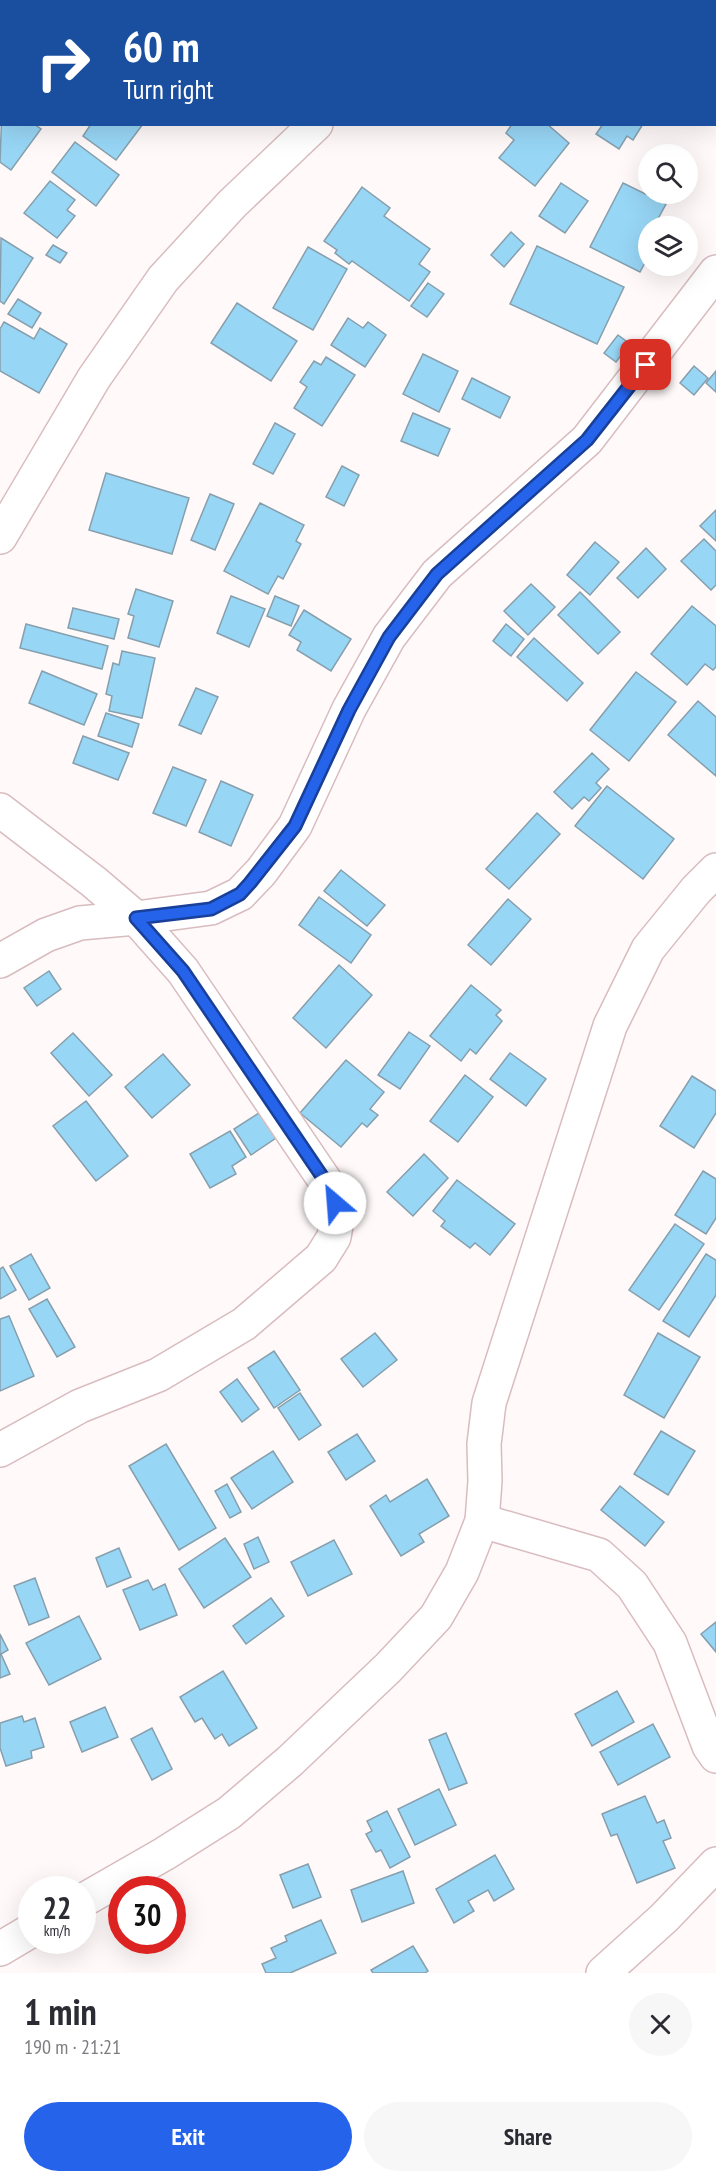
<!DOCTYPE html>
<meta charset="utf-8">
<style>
:root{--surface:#fff;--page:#f7f7f7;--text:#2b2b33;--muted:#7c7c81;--accent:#2563eb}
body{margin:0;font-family:"PT Sans Narrow",sans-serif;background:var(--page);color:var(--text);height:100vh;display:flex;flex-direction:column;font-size:22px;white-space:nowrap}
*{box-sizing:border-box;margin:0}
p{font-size:20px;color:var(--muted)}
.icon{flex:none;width:33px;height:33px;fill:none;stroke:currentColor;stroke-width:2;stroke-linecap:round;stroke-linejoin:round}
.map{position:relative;height:1973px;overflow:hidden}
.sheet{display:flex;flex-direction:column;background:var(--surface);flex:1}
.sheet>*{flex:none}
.banner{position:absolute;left:0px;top:0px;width:717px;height:126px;box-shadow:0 6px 24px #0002;background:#1a4fa0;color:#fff;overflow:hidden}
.buttons{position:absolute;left:638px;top:144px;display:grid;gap:12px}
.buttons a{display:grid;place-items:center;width:60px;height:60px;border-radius:50%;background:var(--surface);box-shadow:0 6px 24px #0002;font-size:30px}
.speed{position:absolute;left:18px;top:1876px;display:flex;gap:12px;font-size:30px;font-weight:700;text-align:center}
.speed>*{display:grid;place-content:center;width:78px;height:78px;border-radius:50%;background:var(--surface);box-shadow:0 6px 24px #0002;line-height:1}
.speed small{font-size:15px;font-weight:400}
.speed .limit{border:9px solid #d22;background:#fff;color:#111}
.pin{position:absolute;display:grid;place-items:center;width:51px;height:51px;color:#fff;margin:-26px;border-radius:12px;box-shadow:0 3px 9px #0006}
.me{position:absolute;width:66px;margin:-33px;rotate:333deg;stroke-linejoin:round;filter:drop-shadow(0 0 4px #0008)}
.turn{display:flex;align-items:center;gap:21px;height:126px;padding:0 24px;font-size:27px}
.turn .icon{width:78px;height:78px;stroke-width:2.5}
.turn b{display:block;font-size:42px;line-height:51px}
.round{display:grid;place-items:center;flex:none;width:63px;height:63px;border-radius:32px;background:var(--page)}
.head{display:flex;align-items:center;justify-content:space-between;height:102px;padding:0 24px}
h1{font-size:36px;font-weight:600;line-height:45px}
.cta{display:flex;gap:12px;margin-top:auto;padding:12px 24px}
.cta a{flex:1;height:69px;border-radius:36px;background:var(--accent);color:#fff;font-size:24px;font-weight:600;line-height:69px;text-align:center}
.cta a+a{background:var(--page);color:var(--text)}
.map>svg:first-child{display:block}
.building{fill:#98d6f6;stroke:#869fad;stroke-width:1.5}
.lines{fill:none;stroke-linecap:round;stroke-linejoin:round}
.minor-casing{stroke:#d9bcbf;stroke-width:36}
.minor{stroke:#fff;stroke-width:33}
.route-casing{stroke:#184099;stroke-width:15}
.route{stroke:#2563eb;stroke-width:10}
</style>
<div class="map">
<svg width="716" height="1973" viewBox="0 0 716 1973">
<rect width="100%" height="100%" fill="#fff9f9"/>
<g class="building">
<polygon points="30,0 134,0 136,2 29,2"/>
<polygon points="2,107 2,124 34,124 41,129 11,170 0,162"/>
<polygon points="91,124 143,124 116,160 83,136"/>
<polygon points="512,124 547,124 569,143 535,186 499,158 514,140 506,133"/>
<polygon points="603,124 643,124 633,140 627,136 619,149 596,134"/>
<polygon points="75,142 119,175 96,206 52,172"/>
<polygon points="50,181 75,200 67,210 75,216 57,238 24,213"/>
<polygon points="561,183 588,201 565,233 539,216"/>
<polygon points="623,183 666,204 654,226 648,226 648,239 645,244 648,246 648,257 640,272 590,247"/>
<polygon points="362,187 390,208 384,216 430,249 419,264 430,272 409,301 352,261 349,264 335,253 337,250 324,241"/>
<polygon points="511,232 524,244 504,267 491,255"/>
<polygon points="1,238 33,258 4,304 0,301"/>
<polygon points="53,245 67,253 60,263 46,255"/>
<polygon points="537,246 624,287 597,344 510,304"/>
<polygon points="308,247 347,269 313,330 273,308"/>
<polygon points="428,283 444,294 427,317 411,306"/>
<polygon points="18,299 41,313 32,328 8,314"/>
<polygon points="237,303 297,341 271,381 211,343"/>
<polygon points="348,318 363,328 368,322 386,335 365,367 331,345"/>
<polygon points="4,322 34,339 40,328 67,344 39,393 0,371 0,329"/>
<polygon points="618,335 630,344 616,362 604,353"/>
<polygon points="423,354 458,371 439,412 403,394"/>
<polygon points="326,357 355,375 322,426 294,408 307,387 300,382 314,361 321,365"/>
<polygon points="694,366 708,378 694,395 680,383"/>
<polygon points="716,371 716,392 706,383"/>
<polygon points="472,378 510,397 500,418 462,399"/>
<polygon points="413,413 450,429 438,456 401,441"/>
<polygon points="275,423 295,434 273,474 253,464"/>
<polygon points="342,466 359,475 344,506 326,497"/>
<polygon points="106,473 189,498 172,554 89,530"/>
<polygon points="210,494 234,504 215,550 191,540"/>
<polygon points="260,503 304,525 296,541 301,544 283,579 278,576 268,594 224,571"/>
<polygon points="716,510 716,541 700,526"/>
<polygon points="704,539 716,551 716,585 711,590 681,561"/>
<polygon points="595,542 619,562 590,595 567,575"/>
<polygon points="646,548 666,569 638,598 617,578"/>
<polygon points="531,584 555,607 528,635 504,611"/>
<polygon points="136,589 173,601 159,647 128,638 134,616 128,614"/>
<polygon points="580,592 620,632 598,654 558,615"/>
<polygon points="231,596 265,609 249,647 217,633"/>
<polygon points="275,596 299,606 291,626 267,616"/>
<polygon points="692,606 716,626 716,667 713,670 705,664 687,685 651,654"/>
<polygon points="73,608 119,619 114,639 68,628"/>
<polygon points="304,610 351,639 331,671 297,650 301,642 289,635"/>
<polygon points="26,624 108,646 102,669 20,648"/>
<polygon points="506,624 524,639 511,656 493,641"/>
<polygon points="534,638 583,683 567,701 517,657"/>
<polygon points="122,651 155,658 142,718 109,711 112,696 106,694 113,663 119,665"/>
<polygon points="42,671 97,694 84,725 29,703"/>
<polygon points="636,672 676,702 629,761 590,730"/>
<polygon points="196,688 218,697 201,734 179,725"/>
<polygon points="698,701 716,717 716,776 668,735"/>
<polygon points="106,713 139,724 132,747 98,736"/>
<polygon points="83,736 129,753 118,780 73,763"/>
<polygon points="592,753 609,769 596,783 601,788 589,801 584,797 572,809 554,792"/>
<polygon points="173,767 206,780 186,826 153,813"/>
<polygon points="221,781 253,795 231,846 199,832"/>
<polygon points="607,786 674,839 643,879 575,826"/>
<polygon points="537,813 560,834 509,889 486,869"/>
<polygon points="341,870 385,905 367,926 324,891"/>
<polygon points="319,897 371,935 351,963 299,925"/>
<polygon points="508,899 531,919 491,965 468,945"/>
<polygon points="339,965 372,995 326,1048 293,1018"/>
<polygon points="49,971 61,989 37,1006 24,988"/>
<polygon points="471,985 501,1010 496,1015 502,1021 476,1054 470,1049 461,1061 430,1036"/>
<polygon points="409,1032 430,1046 400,1089 378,1075"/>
<polygon points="73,1033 112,1075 89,1096 51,1053"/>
<polygon points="510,1053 546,1079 526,1106 490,1079"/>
<polygon points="163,1054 190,1085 152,1118 125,1087"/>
<polygon points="346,1060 384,1092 370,1109 378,1115 367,1127 362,1123 341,1147 300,1113"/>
<polygon points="465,1075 493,1097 458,1142 430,1121"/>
<polygon points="692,1076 716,1091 716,1113 694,1148 660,1126"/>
<polygon points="86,1101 128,1156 96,1181 53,1126"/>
<polygon points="259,1113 276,1138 251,1155 234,1129"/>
<polygon points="230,1131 246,1157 232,1166 236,1174 210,1188 190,1154"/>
<polygon points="424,1154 448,1178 413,1216 387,1192"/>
<polygon points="703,1171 716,1179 716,1218 706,1234 675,1215"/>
<polygon points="457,1180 515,1224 490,1255 475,1243 470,1248 441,1226 445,1221 433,1211"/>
<polygon points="675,1224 704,1244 659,1310 629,1290"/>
<polygon points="31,1254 50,1288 29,1300 10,1266"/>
<polygon points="706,1254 716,1260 716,1295 689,1337 663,1321"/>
<polygon points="3,1267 16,1290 0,1299 0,1269"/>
<polygon points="47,1299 75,1347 57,1357 29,1309"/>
<polygon points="9,1316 34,1376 0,1391 0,1319"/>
<polygon points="375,1333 397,1360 363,1387 341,1359"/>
<polygon points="658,1333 700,1357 664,1418 624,1395"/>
<polygon points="274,1351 300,1390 274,1408 248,1368"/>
<polygon points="237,1379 259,1409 242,1422 220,1392"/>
<polygon points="300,1393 321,1425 299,1440 278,1408"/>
<polygon points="661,1431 695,1451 668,1495 634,1474"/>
<polygon points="357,1434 375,1461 346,1480 328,1452"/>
<polygon points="166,1444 216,1528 179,1550 129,1466"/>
<polygon points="273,1451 293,1482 252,1509 231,1478"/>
<polygon points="427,1479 449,1516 419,1534 424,1542 401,1556 370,1506 386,1495 390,1502"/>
<polygon points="227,1484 241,1512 230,1518 215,1491"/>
<polygon points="620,1486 664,1522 645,1546 601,1510"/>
<polygon points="258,1537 269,1562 254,1569 244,1544"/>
<polygon points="225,1538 251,1577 204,1608 179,1569"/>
<polygon points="334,1540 352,1574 308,1596 291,1562"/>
<polygon points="119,1548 131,1577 107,1587 96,1558"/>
<polygon points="35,1578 49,1617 29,1625 14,1586"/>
<polygon points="148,1580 153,1590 165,1584 177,1615 140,1630 123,1590"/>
<polygon points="271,1598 284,1616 246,1644 233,1626"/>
<polygon points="79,1616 101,1659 49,1685 26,1643"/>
<polygon points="716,1622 716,1652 701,1634"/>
<polygon points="0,1634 8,1650 1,1654 10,1674 0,1678"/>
<polygon points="223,1671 257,1728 229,1746 222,1734 215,1739 202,1718 195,1722 180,1697"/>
<polygon points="617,1691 634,1722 592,1746 575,1714"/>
<polygon points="105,1707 118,1737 82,1752 70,1722"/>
<polygon points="22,1716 24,1722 35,1718 44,1747 31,1751 32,1758 6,1766 0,1748 0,1723"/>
<polygon points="653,1724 670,1757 618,1785 600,1752"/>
<polygon points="152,1728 172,1769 152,1780 131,1739"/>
<polygon points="446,1733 467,1783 449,1790 429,1740"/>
<polygon points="439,1789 456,1825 415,1845 398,1809"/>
<polygon points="645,1796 657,1823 664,1820 671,1838 663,1841 675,1868 637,1883 617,1834 611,1836 602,1814"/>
<polygon points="387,1811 410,1857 390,1868 381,1850 376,1852 366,1834 372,1831 367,1821"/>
<polygon points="495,1855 514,1889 494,1901 488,1890 468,1901 474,1911 454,1923 436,1889"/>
<polygon points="308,1864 321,1897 293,1908 280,1875"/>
<polygon points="403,1871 414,1903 362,1922 351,1890"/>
<polygon points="321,1920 336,1953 290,1973 266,1973 262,1964 276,1958 271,1948 287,1941 285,1936"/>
<polygon points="413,1946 428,1971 425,1973 373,1973 371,1970"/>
</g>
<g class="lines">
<defs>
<g id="minor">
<polyline points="429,2 430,0"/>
<polyline points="0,537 94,378 163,279 232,204 316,124"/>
<polyline points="0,810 94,882 136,918 183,971 332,1191 338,1214 334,1237 321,1258 244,1324 158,1375 80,1406 0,1450"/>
<polyline points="0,961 46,935 80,923 136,918 211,908 240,894 261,872 295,826 349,709 389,637 437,574 587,440 716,272"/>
<polyline points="482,1521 599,1555 632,1585 670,1643 709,1746 716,1756"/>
<polyline points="82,1901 164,1854 229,1813 290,1761 388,1668 436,1617 462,1572 482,1521 485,1481 484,1444 489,1403 610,1026 648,949 696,890 716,870"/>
<polyline points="0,1949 32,1930"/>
<polyline points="603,1973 664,1918 716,1864"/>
</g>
</defs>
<use href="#minor" class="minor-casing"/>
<use href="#minor" class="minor"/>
</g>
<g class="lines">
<defs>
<polyline id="route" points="335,1203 332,1191 183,971 136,918 211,909 240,894 250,883 295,826 349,710 389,637 437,574 587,440 646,365"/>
</defs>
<use href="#route" class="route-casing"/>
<use href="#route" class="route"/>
</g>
</svg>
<div class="buttons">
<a><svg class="icon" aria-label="search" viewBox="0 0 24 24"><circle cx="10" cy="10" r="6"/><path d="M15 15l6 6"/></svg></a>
<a><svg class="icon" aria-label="layers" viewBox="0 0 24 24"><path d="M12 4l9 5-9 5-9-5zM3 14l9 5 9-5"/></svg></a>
</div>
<div class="speed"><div>22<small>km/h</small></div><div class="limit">30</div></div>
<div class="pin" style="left:646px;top:365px;background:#d93025"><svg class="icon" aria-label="arrive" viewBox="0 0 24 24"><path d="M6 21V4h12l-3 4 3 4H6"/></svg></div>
<svg class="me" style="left:335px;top:1203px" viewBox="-20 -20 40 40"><circle r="19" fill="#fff"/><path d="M0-13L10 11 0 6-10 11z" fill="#2563eb"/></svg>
<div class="banner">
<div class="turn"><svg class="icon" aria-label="right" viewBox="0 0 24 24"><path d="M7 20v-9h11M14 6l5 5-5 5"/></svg><div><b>60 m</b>Turn right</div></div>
</div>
</div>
<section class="sheet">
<div class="head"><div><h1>1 min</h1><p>190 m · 21:21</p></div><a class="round"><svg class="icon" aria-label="close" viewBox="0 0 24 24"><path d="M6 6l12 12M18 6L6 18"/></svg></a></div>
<div class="cta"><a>Exit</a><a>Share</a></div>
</section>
